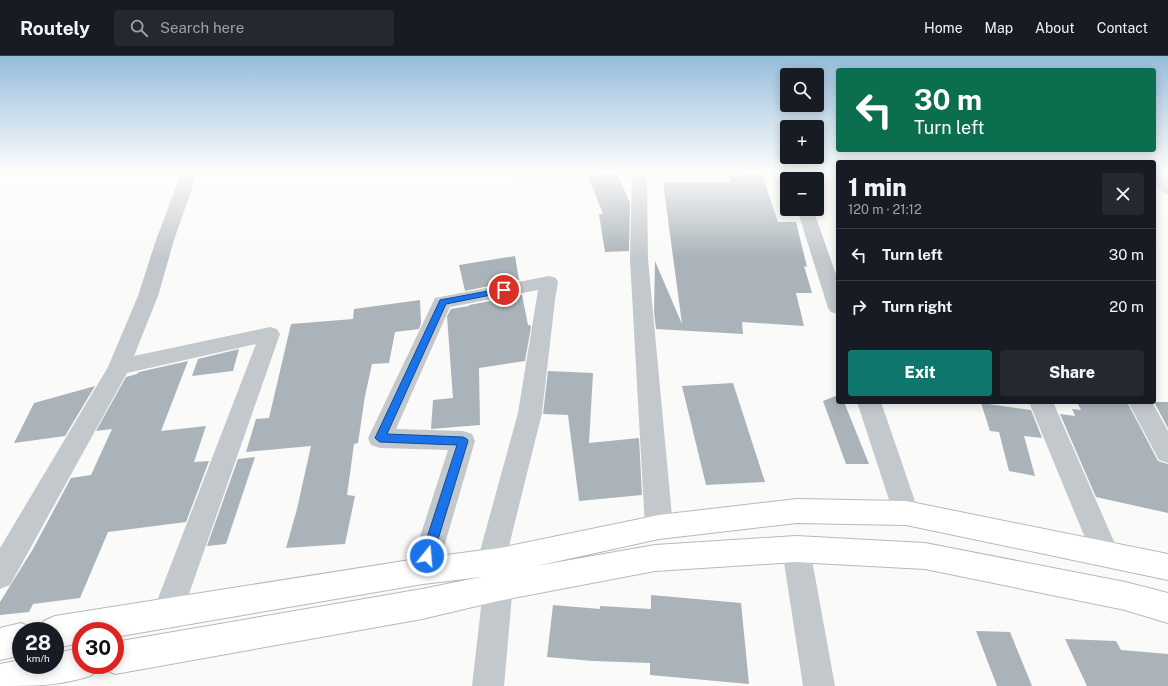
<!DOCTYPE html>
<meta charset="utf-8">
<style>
:root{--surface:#171b24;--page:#242831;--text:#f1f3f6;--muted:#9ea1a6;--line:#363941;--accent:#0f766e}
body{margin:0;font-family:"Public Sans",sans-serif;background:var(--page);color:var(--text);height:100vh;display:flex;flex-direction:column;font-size:15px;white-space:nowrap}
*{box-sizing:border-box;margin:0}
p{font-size:13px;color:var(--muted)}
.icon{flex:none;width:22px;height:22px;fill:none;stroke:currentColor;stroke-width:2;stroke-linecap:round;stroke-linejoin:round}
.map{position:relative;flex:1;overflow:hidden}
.drawer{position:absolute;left:836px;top:104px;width:320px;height:244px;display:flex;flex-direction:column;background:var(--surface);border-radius:4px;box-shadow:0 2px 10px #0003}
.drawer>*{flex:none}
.hud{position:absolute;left:836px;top:12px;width:320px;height:84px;border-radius:4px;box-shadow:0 2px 10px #0003;background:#0b6e4f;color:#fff;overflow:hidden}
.buttons{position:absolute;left:780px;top:12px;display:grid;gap:8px}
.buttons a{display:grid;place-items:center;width:44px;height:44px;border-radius:4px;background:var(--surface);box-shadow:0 2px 10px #0003;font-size:20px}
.speed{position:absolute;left:12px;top:566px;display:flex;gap:8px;font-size:20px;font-weight:700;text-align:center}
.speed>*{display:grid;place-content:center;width:52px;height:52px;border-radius:50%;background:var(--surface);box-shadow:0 2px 10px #0003;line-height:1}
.speed small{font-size:10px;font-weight:400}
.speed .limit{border:6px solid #d22;background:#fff;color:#111}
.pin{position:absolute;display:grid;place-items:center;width:34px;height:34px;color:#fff;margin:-17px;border:2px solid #fff;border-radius:50%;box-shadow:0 1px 4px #0007}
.me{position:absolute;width:44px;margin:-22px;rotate:17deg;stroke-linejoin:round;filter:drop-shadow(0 0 3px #0008)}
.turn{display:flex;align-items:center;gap:14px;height:84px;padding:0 12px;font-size:18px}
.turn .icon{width:52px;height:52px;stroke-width:2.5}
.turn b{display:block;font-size:28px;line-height:34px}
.round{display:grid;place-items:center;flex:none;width:42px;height:42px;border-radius:4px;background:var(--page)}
.headline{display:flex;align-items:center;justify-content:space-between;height:68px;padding:0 12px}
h1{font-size:24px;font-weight:800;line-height:30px}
.button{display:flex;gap:8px;margin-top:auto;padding:8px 12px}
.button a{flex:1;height:46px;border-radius:4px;background:var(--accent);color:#fff;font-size:16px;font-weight:800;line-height:46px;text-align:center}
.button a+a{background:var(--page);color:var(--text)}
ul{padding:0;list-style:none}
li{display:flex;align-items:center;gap:12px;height:52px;padding:0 12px;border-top:1px solid var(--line)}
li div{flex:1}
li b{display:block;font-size:15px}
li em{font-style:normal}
header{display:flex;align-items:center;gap:24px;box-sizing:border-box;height:56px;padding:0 20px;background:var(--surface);border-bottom:1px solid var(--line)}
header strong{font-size:19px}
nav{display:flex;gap:22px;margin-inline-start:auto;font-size:14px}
.search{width:280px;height:36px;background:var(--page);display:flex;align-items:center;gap:10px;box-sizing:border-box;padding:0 14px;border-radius:4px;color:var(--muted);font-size:15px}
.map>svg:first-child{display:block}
.building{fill:#aab3b9}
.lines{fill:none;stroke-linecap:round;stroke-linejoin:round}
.secondary-casing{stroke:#b3babf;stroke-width:2}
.minor{fill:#c3c8cc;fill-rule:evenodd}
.secondary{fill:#fff;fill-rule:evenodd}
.route{fill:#1a73e8;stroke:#114b97}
</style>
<header>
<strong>Routely</strong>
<div class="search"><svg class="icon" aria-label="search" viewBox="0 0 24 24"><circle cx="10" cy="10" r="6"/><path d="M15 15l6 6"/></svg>Search here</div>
<nav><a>Home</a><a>Map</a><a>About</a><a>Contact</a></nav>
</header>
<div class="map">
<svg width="1168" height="630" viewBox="0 0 1168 630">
<rect width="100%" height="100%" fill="#fafaf8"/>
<g class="building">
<polygon points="593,115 616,115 630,147 629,195 605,196 599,158 603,158 588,120 594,119"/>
<polygon points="738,117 762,118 778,166 796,166 807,211 804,210 812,237 796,237 804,270 742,266 743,278 656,273 654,256 655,205 682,268 663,126 731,126 729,120 739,120"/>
<polygon points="515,200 519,224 465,235 459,209"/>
<polygon points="522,239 528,269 530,269 531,271 525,305 479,312 480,369 431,373 433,344 453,342 447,260 451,253 469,250 469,249"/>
<polygon points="420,244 421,267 419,273 395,276 389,307 372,308 365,340 358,387 354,388 347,439 355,440 345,488 286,492 297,453 311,390 246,396 256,363 269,362 291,268 353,263 354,253"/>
<polygon points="239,293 233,315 192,320 198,303"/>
<polygon points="188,305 161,375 206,370 194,406 209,405 186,466 108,476 80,542 33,548 29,556 0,559 0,546 33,493 71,422 91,419 112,373 96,375 126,321 137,318 139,316"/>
<polygon points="548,315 593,317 589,387 639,382 642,439 579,445 568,359 543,358"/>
<polygon points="733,327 765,426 706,429 682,330"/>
<polygon points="95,330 65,380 14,387 34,347"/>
<polygon points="838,339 838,346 844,346 869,408 846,408 823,345"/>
<polygon points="1077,346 1127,346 1158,405 1168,408 1168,457 1096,441 1060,358 1075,360 1072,353 1081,354"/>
<polygon points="1154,346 1168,346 1168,372"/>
<polygon points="981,347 1031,354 1042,382 1024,380 1035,420 1009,415 999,376 990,375"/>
<polygon points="255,401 226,488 207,490 238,403"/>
<polygon points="651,539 741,547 749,628 650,619 650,607 593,605 547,601 553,549 600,553 600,550 651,553"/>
<polygon points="976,575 1010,576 1032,630 997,630"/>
<polygon points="1065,583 1116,585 1121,594 1168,598 1168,630 1087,630"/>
</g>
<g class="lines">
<defs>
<g id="secondary">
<polygon points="797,443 906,445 1168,498 1168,524 906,469 797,467 659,483 536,510 655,489 796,480 925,487 1125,526 1168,537 1168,567 1125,554 925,513 796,506 655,515 498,545 422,563 115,618 104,613 102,609 115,609 115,586 422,533 481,521 423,528 115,581 115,575 81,575 81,587 55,592 55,575 40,575 44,565 55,560 423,502 500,492 659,459"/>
<polygon points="21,567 32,572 33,575 21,575 21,599 0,604 0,572"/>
<path d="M81,592V609H97L92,619C63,630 32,630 0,630V608L21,604V609H55V597Z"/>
</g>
</defs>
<use href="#secondary" class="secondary-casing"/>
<g class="minor">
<polygon points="182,115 198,115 174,184 158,240 134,300 270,271 277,273 280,278 182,558 178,569 167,573 156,569 152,558 256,288 127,317 10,529 0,533 0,492 108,311 138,240 156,184"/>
<polygon points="632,115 647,115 648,203 673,471 669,480 659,483 649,480 645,471 630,203"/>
<polygon points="786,115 800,115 803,123 787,123"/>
<path d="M1154,115H1161L1168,123V138C1156,135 1154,125 1154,115Z"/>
<polygon points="797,153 813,153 838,224 838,258 831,256 828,252"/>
<polygon points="549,220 556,222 558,226 555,244 542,357 505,506 509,507 514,517 504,630 472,630 485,517 481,515 477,506 518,357 538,234 450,251 396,373 463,375 472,378 475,385 437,515 433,525 423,528 413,525 409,515 448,394 380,392 371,389 368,382 435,242"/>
<polygon points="857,346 881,346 919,457 916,465 906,469 896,465"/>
<polygon points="1029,346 1053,346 1119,497 1115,506 1105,510 1095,506"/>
<polygon points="1128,346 1152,346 1168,375 1168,407 1159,404"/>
<polygon points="796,480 806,484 810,493 835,630 803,630 782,493 786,484"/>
</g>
<use href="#secondary" class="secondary"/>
</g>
<linearGradient id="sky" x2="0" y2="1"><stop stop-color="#96bcdc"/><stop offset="0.57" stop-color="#fdfdfc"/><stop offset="1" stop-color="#fdfdfc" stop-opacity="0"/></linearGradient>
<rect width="1168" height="203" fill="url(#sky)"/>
<polygon class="route" points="504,232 507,234 506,236 446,248 387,378 463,381 467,383 468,385 433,500 431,504 427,506 423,504 421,500 457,389 380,386 377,384 375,382 440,244"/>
</svg>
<div class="buttons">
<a><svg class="icon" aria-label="search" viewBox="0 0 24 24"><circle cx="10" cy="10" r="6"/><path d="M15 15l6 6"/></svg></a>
<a>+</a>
<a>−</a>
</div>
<div class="speed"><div>28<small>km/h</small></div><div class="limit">30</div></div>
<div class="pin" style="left:504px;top:234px;background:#d93025"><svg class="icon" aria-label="arrive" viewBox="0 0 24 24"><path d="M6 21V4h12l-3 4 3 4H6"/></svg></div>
<svg class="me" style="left:427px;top:500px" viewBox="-20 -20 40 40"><circle r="17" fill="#1a73e8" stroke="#fff" stroke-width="3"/><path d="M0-11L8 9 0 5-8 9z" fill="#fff"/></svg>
<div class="hud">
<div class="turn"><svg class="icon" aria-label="left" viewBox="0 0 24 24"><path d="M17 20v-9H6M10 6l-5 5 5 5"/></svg><div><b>30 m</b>Turn left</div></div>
</div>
<section class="drawer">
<div class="headline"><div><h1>1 min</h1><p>120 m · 21:12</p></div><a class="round"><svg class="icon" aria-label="close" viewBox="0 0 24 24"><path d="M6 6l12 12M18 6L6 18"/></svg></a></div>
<ul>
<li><svg class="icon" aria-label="left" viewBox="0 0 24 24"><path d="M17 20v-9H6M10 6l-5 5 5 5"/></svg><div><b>Turn left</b></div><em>30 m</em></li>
<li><svg class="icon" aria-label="right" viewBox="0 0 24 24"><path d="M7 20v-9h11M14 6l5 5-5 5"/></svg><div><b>Turn right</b></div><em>20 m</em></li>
</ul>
<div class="button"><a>Exit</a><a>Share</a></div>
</section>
</div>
